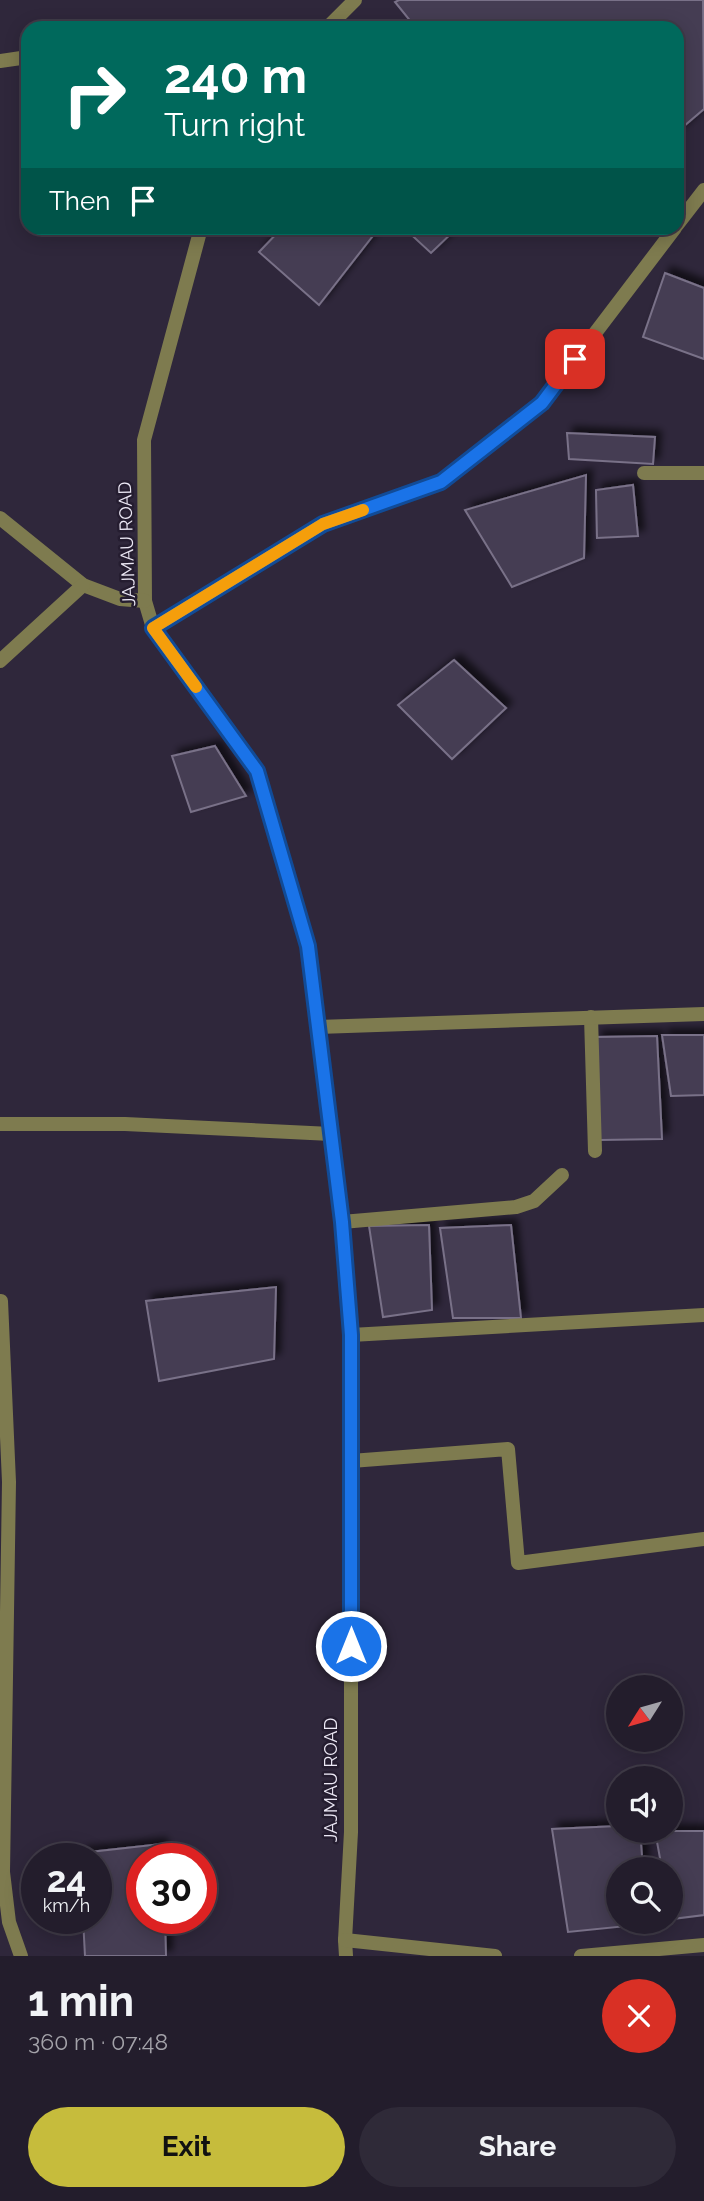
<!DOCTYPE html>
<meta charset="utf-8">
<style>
:root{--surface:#231d2c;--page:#2f2a38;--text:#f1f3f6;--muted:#a3a2a9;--line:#403b48;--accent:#c6bc3c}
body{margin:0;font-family:Raleway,sans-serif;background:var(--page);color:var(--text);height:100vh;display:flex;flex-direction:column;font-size:26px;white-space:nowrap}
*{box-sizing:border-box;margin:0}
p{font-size:23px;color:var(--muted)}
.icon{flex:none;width:38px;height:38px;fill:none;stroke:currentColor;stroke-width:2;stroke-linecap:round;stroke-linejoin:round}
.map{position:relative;height:1956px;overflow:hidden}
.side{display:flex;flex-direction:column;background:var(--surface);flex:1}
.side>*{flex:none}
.guide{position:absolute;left:21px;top:21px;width:663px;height:214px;border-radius:21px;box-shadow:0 4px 18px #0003,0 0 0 2px var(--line);background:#00695c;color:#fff;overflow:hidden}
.needle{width:46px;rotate:233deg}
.buttons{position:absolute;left:606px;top:1675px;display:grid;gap:14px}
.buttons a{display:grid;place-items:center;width:77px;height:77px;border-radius:50%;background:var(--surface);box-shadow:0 4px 18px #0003,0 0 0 2px var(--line);font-size:35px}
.speed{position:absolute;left:21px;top:1843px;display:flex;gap:14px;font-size:35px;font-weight:700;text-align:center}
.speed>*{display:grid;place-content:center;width:91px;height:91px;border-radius:50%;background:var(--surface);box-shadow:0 4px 18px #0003,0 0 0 2px var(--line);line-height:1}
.speed small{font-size:18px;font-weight:400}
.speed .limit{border:10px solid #d22;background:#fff;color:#111}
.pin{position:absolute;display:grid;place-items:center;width:60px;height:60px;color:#fff;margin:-30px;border-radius:14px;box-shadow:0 4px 10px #0006}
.me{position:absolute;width:77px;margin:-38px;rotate:0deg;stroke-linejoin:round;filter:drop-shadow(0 0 5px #0008)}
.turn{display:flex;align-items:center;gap:24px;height:147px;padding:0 28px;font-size:32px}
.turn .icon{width:91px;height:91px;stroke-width:2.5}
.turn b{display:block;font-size:49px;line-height:60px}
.then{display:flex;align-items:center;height:66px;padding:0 28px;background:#0003;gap:14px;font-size:26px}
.round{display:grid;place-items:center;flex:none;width:74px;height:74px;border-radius:37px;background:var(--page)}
.head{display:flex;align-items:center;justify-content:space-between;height:119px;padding:0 28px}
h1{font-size:42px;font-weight:700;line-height:52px}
.primary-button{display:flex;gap:14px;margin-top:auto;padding:14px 28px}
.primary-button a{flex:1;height:80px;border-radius:42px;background:var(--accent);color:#111;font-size:28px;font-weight:700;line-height:80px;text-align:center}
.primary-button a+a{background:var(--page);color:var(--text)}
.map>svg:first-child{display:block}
.building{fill:#453d52;stroke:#797188;stroke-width:2;filter:url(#shadow)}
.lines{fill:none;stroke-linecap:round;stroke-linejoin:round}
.minor{stroke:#7e7b4f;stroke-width:14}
.route-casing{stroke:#114b97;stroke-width:18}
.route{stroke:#1a73e8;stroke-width:12}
.slow{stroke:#f59e0b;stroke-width:12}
.labels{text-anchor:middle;stroke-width:5;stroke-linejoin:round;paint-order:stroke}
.street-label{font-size:18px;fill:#ede9f6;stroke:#251d30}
</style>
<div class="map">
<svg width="704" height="1956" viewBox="0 0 704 1956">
<defs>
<filter id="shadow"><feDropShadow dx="6" dy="-6" stdDeviation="3.5" flood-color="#0009"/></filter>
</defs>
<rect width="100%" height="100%" fill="#2f273b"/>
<g class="building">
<polygon points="399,0 703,0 704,109 677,132 677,28 416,28 395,2"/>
<polygon points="282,228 379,228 319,305 259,252"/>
<polygon points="404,228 457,228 431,253"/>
<polygon points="665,273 704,288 704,359 643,337"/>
<polygon points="567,433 655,437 653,464 569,459"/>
<polygon points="586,475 584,558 512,587 465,510"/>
<polygon points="633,485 638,536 597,538 596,490"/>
<polygon points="454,660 506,708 452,759 398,705"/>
<polygon points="215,746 246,796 191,812 172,756"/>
<polygon points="662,1035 704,1035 704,1095 671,1096"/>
<polygon points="657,1036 662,1139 600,1140 596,1037"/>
<polygon points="429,1225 432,1310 383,1317 369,1226"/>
<polygon points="511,1225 521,1318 453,1318 440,1228"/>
<polygon points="276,1287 274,1359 159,1381 146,1301"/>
<polygon points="618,1826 618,1830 640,1830 643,1869 618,1869 618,1922 646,1922 647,1924 568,1932 552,1829"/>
<polygon points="655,1831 704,1831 704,1915 672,1919 670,1869 662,1869"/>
<polygon points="161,1844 162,1858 142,1858 142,1918 165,1918 166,1956 85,1956 83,1918 96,1918 96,1858 81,1858 81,1853"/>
</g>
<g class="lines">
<g class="minor">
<polyline points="327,28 355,0"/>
<polyline points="0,61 28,57"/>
<polyline points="677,225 704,190"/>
<polyline points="201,228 144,440 145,601 153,628 257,771 308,946 342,1222 351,1335 351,1832 345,1940 346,1956"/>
<polyline points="644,473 704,473"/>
<polyline points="0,518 83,585 120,599 145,601"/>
<polyline points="153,628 323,524 441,482 542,403 675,228"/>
<polyline points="0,661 83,585"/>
<polyline points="591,1017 595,1151"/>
<polyline points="318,1027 704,1014"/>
<polyline points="0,1124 125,1124 331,1134"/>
<polyline points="342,1222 516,1207 534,1201 562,1175"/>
<polyline points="1,1301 9,1482 3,1872 9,1922 21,1956"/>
<polyline points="351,1335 704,1315"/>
<polyline points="351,1461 508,1449 518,1563 704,1539"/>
<polyline points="345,1940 495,1956"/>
<polyline points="581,1956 704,1945"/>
</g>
</g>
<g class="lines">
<defs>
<polyline id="route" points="351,1646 351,1335 342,1222 308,946 257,771 153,628 323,524 441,482 542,403 575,359"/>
</defs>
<use href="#route" class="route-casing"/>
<use href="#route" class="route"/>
<polyline class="slow" points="196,687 153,628 323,524 363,510"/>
</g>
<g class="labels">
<g class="street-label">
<text transform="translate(127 544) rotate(-92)" y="6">JAJMAU ROAD</text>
<text transform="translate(331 1780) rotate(-90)" y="6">JAJMAU ROAD</text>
</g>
</g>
</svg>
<div class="buttons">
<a><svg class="needle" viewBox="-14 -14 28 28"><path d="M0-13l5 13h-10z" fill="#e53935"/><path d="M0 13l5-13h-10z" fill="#a3a2a9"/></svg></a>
<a><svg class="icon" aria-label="sound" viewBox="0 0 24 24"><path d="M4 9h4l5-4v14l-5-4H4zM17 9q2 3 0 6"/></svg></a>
<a><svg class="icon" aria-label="search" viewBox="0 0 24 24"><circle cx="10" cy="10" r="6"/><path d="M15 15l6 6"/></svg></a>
</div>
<div class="speed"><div>24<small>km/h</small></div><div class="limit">30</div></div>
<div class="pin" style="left:575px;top:359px;background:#d93025"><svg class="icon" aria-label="arrive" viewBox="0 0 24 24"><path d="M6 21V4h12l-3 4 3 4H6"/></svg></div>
<svg class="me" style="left:351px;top:1646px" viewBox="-20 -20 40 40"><circle r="17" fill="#1a73e8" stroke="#fff" stroke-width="3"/><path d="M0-11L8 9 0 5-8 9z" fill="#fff"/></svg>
<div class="guide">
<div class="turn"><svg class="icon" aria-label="right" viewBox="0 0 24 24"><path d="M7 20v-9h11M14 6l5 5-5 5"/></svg><div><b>240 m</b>Turn right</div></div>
<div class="then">Then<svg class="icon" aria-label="arrive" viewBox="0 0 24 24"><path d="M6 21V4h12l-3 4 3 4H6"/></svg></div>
</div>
</div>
<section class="side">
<div class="head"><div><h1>1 min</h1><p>360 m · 07:48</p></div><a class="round" style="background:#d93025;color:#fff"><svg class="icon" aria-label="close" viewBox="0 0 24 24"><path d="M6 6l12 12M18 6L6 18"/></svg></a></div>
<div class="primary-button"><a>Exit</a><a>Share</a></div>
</section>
